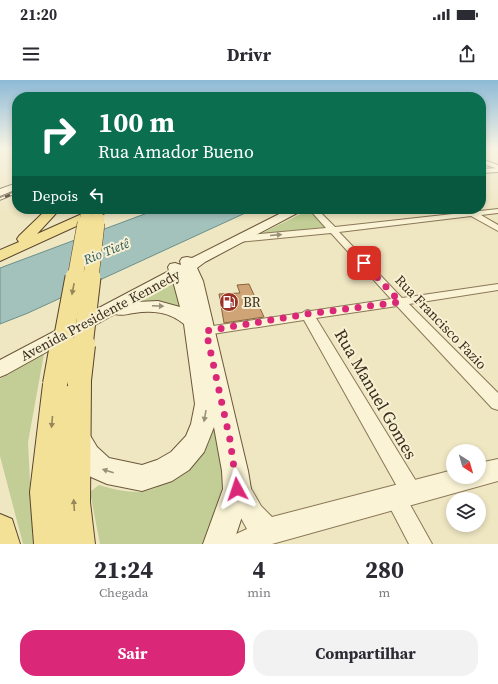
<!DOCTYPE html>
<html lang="pt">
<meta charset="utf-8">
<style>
:root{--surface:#fff;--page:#f2f2f3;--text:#2b2b33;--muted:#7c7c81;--accent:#db2777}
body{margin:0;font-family:"Source Serif 4",serif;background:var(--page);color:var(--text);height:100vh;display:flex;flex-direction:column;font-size:15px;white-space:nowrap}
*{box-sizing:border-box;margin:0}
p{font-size:13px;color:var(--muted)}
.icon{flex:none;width:22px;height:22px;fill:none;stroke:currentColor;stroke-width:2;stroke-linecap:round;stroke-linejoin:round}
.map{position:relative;height:464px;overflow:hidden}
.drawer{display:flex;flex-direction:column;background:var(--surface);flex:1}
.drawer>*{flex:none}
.banner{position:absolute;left:12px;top:12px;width:474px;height:122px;border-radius:16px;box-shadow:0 2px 6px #0003;background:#0b6e4f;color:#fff;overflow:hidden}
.needle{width:26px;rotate:143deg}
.fabs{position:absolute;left:446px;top:364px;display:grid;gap:8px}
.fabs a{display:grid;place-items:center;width:40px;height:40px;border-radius:50%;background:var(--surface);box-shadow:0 2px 6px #0003;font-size:20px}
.pin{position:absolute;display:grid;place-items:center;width:34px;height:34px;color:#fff;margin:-17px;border-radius:8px;box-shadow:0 2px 6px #0006}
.me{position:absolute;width:44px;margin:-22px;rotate:355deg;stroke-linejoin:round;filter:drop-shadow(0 0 3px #0008)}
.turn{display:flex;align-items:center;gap:14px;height:84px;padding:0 20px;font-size:18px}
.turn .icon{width:52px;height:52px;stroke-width:2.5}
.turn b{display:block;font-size:28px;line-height:34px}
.then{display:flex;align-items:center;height:38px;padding:0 20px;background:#0003;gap:8px;font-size:15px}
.eta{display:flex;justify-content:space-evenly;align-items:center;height:68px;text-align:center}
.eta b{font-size:24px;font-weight:700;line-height:28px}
.action{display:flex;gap:8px;margin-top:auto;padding:8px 20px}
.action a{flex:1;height:46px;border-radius:16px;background:var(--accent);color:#fff;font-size:16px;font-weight:700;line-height:46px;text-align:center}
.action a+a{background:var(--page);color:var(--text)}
.status{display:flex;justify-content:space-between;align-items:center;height:28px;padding:0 20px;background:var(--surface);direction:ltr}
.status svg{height:11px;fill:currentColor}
header{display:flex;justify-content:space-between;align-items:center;height:52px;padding:0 20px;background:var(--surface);font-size:18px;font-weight:700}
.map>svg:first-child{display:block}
.green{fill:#c2ce95}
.water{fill:#a4c2bc;stroke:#6b908b}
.building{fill:#cfa476;stroke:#8a633d}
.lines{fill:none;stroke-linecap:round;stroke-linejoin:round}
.minor-casing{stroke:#8a7858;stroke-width:2}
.tertiary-casing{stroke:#8a7858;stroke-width:2}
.secondary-casing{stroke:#6c583c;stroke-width:2}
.primary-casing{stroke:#57452d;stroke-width:2}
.minor{fill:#faf3d5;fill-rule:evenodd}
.tertiary{fill:#faf3d5;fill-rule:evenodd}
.secondary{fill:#faf3d5;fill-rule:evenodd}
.primary{fill:#f4e198;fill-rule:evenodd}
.rail-casing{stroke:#392d1d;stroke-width:3}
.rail{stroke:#f7f0d2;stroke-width:2;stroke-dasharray:5.5;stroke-linecap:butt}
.primary-bridge-far3-casing{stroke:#57452d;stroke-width:12;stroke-linecap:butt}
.primary-bridge-far2-casing{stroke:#57452d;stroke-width:16;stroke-linecap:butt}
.primary-bridge-far1-casing{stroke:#57452d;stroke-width:21;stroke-linecap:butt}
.primary-bridge-casing{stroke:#57452d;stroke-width:26;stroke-linecap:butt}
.primary-bridge-far3{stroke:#f4e198;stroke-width:12}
.primary-bridge-far2{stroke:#f4e198;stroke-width:15}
.primary-bridge-far1{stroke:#f4e198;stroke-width:19}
.primary-bridge{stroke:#f4e198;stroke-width:24}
.oneway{fill:#9a9079}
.oneway2{fill:#96875a}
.route{stroke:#db2777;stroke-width:7;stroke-dasharray:0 12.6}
.labels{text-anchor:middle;stroke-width:4;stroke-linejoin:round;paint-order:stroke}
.far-water-label{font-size:13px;font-style:italic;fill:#2c5859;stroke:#f7f0d2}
.poi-label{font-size:14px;fill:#392d1d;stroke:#f7f0d2;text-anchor:start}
.street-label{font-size:14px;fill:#392d1d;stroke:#f7f0d2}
.near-street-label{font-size:17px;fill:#392d1d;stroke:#f7f0d2}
</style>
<div class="status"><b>21:20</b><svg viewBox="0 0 49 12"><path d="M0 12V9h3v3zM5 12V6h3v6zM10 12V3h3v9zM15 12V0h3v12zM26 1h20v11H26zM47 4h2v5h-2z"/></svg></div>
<header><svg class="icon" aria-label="menu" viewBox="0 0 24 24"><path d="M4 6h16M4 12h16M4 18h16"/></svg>Drivr<svg class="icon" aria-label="share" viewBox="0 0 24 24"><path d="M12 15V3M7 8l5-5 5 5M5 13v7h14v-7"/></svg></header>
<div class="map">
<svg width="498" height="464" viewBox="0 0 498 464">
<rect width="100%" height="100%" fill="#efe6c2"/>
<g class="green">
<polygon points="309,130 326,147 260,154 305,132"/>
<polygon points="173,204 176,204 182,225 180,226 171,224 139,223"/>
<polygon points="44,274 28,362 33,464 23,464 0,376 0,299"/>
<path d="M217,344L225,404L208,464H100L90,412L99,405C112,409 125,412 139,412C160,411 196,384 207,366C211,360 211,352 213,345Z"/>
</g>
<polygon class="water" points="158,129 254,129 28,233 0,244 0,188"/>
<polygon class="building" points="249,204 264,237 224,243 219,214 240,213 237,205"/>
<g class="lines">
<defs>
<g id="minor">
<polygon points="481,79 498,85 498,89 481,83"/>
<polygon points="309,129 317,129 335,147 498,129 498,133 481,135 498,145 498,151 471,136 339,152 402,218 498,204 498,210 409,224 498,313 498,330 492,328 397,226 316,238 419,406 422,413 419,420 412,423 408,421 432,464 409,464 385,418 388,411 395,408 399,410 304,240 206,255 201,254 200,251 201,248 206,247 302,233 307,230 311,231 391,219 331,153 238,162 234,159 238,156 326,148"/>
</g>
<g id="tertiary">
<polygon points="498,88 498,92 481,93 481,89"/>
<polygon points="498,379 498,401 272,464 232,464 236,454 247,449 225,409 228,400 237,397 246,400 261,426 272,437 453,390 453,397 479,397 479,383"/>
</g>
<g id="secondary">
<polygon points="17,103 17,109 0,116 0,109"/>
<path d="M289,129H302L301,131L205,182L197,188L203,201L248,391L251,409L233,464H203L223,409L222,391L214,347L204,372L189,390L172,401L142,411L107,404L91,397L79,385L67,360L70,352L79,349L88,352L97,367L109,378L142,385L157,380L171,372L186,356L191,344L195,324L184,244C169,232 153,230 134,233C127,234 122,236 115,234L7,294L0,297V280L169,191L168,187L170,184L175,183L181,185L180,181L182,178L187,177L192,178ZM173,201L180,227L158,221L136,222Z"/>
</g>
<g id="primary">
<polygon points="47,129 60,129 37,154 93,129 109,129 107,132 0,181 0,170 19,162 17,159 19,156"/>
<polygon points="79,291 87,294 91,300 90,422 95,464 34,464 30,412 43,304 47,297 55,295 63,297 67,305 71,294"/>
<polygon points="0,434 12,439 20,464 0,464"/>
</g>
</defs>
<use href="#minor" class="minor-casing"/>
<use href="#tertiary" class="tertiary-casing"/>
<use href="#secondary" class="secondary-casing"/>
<use href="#primary" class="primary-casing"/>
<use href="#minor" class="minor"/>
<use href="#tertiary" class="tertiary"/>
<use href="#secondary" class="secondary"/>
<use href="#primary" class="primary"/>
<defs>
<polyline id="rail" points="0,119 17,112"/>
</defs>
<use href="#rail" class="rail-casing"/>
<use href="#rail" class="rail"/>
<defs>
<g id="primary-bridge-far3">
<polyline points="85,144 88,129"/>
<polyline points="97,144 98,138"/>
</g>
<g id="primary-bridge-far2">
<polyline points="75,198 85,143"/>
<polyline points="91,198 97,143"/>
</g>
<g id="primary-bridge-far1">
<polyline points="62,266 75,197"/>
<polyline points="83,266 91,197"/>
</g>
<g id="primary-bridge">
<polyline points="79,300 83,265"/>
<polyline points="55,304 62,265"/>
</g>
</defs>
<use href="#primary-bridge-far3" class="primary-bridge-far3-casing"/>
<use href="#primary-bridge-far2" class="primary-bridge-far2-casing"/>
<use href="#primary-bridge-far1" class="primary-bridge-far1-casing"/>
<use href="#primary-bridge" class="primary-bridge-casing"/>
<use href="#primary-bridge-far3" class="primary-bridge-far3"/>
<use href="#primary-bridge-far2" class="primary-bridge-far2"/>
<use href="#primary-bridge-far1" class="primary-bridge-far1"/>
<use href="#primary-bridge" class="primary-bridge"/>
</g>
<defs><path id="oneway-solid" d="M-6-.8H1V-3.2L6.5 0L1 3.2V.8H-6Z"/></defs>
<g class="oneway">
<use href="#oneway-solid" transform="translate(276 155) rotate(-5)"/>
<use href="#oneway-solid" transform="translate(158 226) rotate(2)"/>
<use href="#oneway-solid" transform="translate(205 336) rotate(100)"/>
<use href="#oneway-solid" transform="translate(108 391) rotate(-163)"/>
</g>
<g class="oneway2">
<use href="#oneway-solid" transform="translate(73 209) rotate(101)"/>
<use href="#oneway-solid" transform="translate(52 342) rotate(95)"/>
<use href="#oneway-solid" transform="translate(74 425) rotate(-94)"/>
</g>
<linearGradient id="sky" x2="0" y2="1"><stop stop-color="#8dbad6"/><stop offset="0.51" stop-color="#f8f4e4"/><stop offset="1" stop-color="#f8f4e4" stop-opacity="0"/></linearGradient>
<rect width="498" height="134" fill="url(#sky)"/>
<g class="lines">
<polyline class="route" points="237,409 230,360 206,251 307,234 400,222 364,183"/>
</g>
<defs>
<symbol id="fuel-disc" viewBox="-11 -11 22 22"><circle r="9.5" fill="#9b3126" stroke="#f7f0d2"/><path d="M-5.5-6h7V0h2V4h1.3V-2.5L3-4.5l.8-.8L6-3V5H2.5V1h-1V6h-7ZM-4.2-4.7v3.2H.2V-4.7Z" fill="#fff"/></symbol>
</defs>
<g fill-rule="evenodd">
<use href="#fuel-disc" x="218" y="211" width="22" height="22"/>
</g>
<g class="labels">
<g class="far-water-label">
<text transform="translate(106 171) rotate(-22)" y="5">Rio Tietê</text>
</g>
<g class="poi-label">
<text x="243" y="227">BR</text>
</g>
<g class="street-label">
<text transform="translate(100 235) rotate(-28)" y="5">Avenida Presidente Kennedy</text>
<text transform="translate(441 242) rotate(46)" y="5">Rua Francisco Fazio</text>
</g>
<g class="near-street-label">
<text transform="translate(376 314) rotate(60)" y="6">Rua Manuel Gomes</text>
</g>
</g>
</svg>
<div class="fabs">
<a><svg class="needle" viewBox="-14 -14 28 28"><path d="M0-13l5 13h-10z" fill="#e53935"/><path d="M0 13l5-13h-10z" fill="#7c7c81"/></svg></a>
<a><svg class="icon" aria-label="layers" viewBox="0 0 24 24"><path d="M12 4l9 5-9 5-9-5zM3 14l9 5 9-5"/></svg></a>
</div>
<div class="pin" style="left:364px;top:183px;background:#d93025"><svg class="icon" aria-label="arrive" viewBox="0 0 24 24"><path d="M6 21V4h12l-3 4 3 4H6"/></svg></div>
<svg class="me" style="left:237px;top:409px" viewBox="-20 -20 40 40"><path d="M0-17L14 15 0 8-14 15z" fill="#db2777" stroke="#fff" stroke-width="4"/></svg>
<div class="banner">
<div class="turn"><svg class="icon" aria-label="right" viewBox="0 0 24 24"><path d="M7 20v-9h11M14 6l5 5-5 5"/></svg><div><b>100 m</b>Rua Amador Bueno</div></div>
<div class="then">Depois<svg class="icon" aria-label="left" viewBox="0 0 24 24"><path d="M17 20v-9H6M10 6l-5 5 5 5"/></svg></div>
</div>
</div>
<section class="drawer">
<div class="eta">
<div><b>21:24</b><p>Chegada</p></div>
<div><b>4</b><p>min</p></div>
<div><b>280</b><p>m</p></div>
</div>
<div class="action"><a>Sair</a><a>Compartilhar</a></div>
</section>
